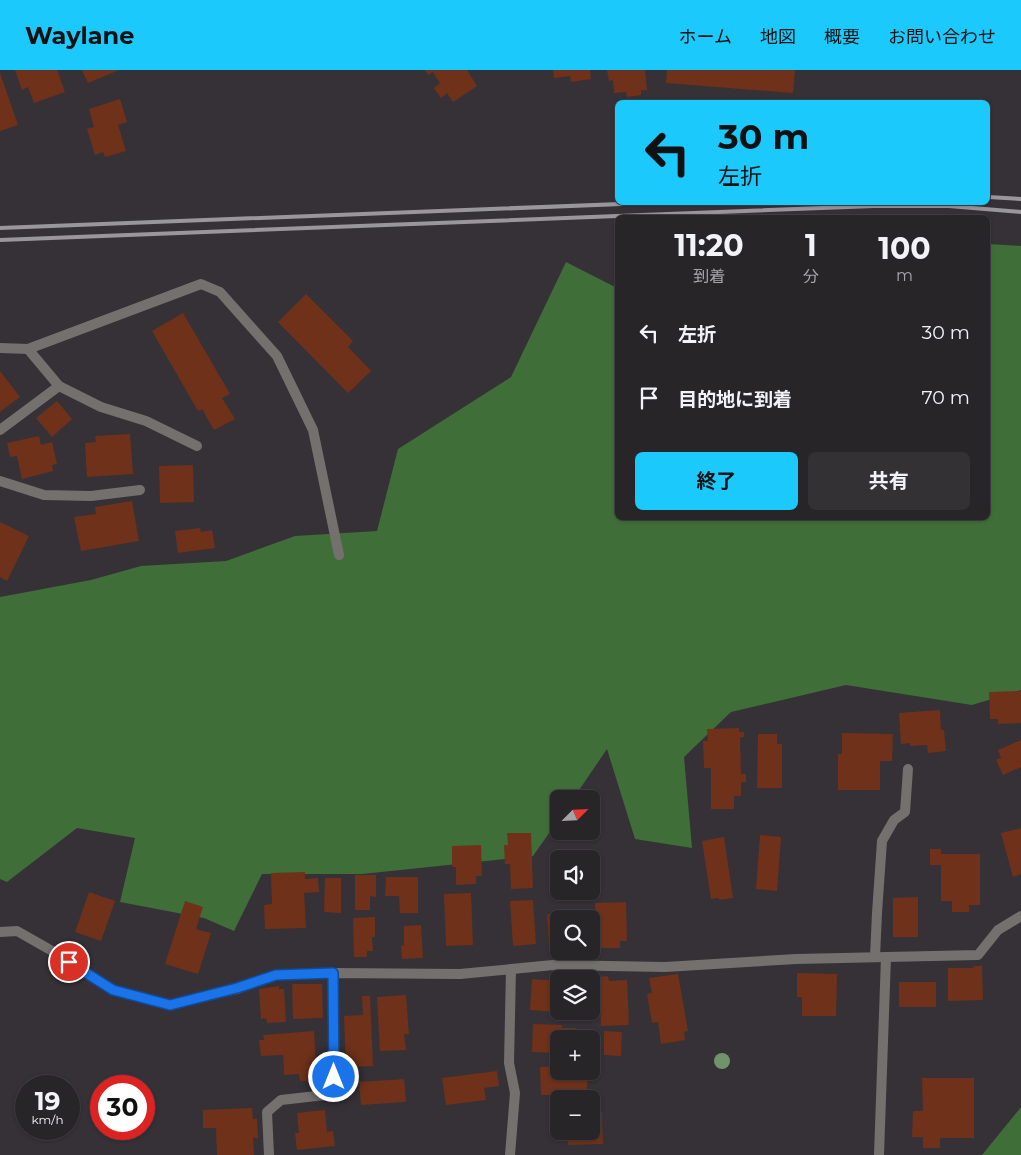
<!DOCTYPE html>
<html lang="ja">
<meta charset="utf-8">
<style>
:root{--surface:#282529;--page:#343135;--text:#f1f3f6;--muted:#a5a5a8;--line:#444246;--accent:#1cc9fc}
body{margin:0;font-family:Montserrat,"Noto Sans JP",sans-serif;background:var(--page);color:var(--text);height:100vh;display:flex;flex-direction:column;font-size:19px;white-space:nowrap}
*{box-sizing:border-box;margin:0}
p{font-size:16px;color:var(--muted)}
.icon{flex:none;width:28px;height:28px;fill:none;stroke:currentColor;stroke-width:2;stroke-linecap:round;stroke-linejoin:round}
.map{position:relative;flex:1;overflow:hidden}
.side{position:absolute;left:615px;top:145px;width:375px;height:305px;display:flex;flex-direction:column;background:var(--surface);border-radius:8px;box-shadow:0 1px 4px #0004,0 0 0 1px var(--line)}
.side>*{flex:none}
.banner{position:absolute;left:615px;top:30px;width:375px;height:105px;border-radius:8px;box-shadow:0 1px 4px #0004,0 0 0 1px var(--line);background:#1cc9fc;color:#111;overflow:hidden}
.needle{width:32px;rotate:66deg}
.tools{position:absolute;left:550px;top:720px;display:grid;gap:10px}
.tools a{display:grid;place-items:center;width:50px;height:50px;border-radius:8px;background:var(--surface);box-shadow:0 1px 4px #0004,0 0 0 1px var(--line);font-size:25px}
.speed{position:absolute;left:15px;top:1005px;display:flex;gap:10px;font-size:25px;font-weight:700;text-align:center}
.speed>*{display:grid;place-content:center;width:65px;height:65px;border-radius:50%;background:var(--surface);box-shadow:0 1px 4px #0004,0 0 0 1px var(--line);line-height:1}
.speed small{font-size:12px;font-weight:400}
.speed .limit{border:8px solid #d22;background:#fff;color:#111}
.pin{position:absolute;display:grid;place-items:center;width:42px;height:42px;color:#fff;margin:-21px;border:2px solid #fff;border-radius:50%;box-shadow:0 1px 5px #0007}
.me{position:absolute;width:55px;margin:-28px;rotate:0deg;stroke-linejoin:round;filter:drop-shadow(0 0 4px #0008)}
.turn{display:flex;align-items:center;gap:18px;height:105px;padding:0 20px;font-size:22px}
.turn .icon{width:65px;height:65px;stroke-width:2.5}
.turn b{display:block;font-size:35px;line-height:42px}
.eta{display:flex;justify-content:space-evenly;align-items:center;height:85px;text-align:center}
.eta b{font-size:30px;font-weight:700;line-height:35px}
.primary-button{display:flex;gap:10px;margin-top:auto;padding:10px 20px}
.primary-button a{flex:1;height:58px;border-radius:8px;background:var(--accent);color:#111;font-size:20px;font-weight:700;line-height:58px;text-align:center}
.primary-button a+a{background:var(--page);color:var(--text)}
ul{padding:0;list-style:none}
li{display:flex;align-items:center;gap:15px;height:65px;padding:0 20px}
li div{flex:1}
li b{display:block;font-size:19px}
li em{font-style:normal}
header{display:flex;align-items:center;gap:30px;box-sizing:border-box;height:70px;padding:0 25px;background:var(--accent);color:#111}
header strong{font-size:24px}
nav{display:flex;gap:28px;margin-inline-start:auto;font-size:18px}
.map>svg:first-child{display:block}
.forest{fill:#406e39}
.building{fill:#6f311a}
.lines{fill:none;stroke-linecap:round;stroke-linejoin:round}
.minor{stroke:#74706e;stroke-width:10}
.rail{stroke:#9a979c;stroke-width:4}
.tree{fill:#70936b}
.route-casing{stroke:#114b97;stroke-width:12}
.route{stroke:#1a73e8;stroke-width:9}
</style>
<header>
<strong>Waylane</strong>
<nav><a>ホーム</a><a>地図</a><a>概要</a><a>お問い合わせ</a></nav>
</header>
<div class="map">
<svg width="1021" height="1085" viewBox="0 0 1021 1085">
<rect width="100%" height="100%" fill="#353137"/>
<g class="forest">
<polygon points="988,174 1021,176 1021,620 972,635 846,615 731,642 684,687 692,778 635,769 607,679 573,729 559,729 559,749 533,786 362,804 262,804 234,861 204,848 120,832 135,768 77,758 7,812 0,809 0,527 91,510 141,496 226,491 295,466 377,461 398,379 511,307 566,192 617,218 618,448 988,448"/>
<polygon points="1021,1037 1021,1085 982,1085"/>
</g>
<g class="building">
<polygon points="15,0 57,0 65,22 34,33 28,17 22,20"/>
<polygon points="82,0 119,0 88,13"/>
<polygon points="425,0 467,0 477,16 453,32 447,23 441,28 434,18 440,13 433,2 428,5"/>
<polygon points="553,0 590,0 591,9 571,12 570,6 554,8"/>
<polygon points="607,0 645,0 647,20 641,20 641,25 627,27 626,22 614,23 613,10 609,11"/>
<polygon points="667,0 795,0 793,23 666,13"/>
<polygon points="0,3 18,55 0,61"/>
<polygon points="120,29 127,52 118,55 126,81 105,87 103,82 95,85 87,59 94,57 89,39"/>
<polygon points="306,224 353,271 348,277 371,301 348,323 278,252"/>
<polygon points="183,243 230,324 222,328 235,349 214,360 202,339 198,341 152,261"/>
<polygon points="0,301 20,327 0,342"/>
<polygon points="57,331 72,349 52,367 36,348"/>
<polygon points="130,364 133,404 87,407 85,373 96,372 95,366"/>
<polygon points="39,366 41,375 52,372 57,394 52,395 53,401 22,409 17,386 10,387 7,373"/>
<polygon points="193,395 194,432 160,433 159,396"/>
<polygon points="132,431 139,471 81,481 74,447 96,444 95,437"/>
<polygon points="0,452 29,466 7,511 0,507"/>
<polygon points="200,458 201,462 212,460 215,478 178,483 175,461"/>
<polygon points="1021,621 1021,653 998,654 998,649 990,649 989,622"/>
<polygon points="940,640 941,660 944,660 946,681 928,683 927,675 910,676 910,673 901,674 899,643"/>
<polygon points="739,658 739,662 744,662 744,667 740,668 741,704 746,704 746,712 741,712 741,726 734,726 734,739 711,739 711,698 704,698 703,671 708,671 707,659"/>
<polygon points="842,663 893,664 892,691 880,691 880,720 838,720 838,684 842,684"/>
<polygon points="758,664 777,664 777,674 782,674 782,718 757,718"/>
<polygon points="1021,670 1021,697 1003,705 996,690 1001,688 998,680"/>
<polygon points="1021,758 1021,804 1013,807 1001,763"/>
<polygon points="507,763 531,763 533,818 511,819 510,794 505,794 504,775 508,775"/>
<polygon points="760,765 781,767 777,821 756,819"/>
<polygon points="724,767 733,828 719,830 719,828 711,829 702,771"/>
<polygon points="481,775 482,806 476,806 476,814 456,815 456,797 452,797 452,776"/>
<polygon points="930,779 941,779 941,784 980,784 980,835 969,835 969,842 952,842 952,831 941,831 941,795 930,795"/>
<polygon points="305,802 305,809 318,808 319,822 304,823 306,858 265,859 264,835 272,834 271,803"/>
<polygon points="355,805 376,805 376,827 370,826 370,840 355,840"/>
<polygon points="386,807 418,807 418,843 400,843 399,826 385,826"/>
<polygon points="325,808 341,808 341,843 324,842"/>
<polygon points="89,822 115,831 101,871 75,862"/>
<polygon points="471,823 473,875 446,876 444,824"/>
<polygon points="918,827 918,867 893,867 893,828"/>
<polygon points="533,830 536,874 513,876 510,831"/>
<polygon points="185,831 203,837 196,859 211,863 198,904 165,894"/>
<polygon points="626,832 627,871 620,871 620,878 601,878 601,871 591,871 591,852 596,851 595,833"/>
<polygon points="547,844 557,844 558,850 559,850 559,877 549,878"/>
<polygon points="375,847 375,867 372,867 373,881 367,881 367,887 354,887 353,848"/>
<polygon points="421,855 423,888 402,889 401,876 404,875 404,856"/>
<polygon points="973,896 982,896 983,930 948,931 948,898 974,898"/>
<polygon points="797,903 837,904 836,946 802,946 802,927 797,927"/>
<polygon points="678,904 688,961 684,962 685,970 661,974 658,952 652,953 647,924 652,923 649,908"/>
<polygon points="608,906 609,911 627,910 629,955 601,956 599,907"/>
<polygon points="532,909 559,911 559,942 530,940"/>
<rect x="899" y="912" width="37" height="25"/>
<polygon points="292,914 322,914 323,948 293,949"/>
<polygon points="279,916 279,919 284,919 286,952 267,953 266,948 261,949 259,919"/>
<polygon points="406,925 409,964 404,964 406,980 380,981 377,927"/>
<polygon points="362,926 370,926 373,996 346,997 344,946 363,945"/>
<polygon points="533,954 562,955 562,958 576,958 576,963 584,963 584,969 559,969 559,983 532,982"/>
<polygon points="314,961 317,1010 300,1011 299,1004 284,1005 283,985 261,986 259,970 264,970 263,965"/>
<polygon points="604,961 622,962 621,986 604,985"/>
<polygon points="559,996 559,1001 587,1001 587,1029 550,1030 550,1025 541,1025 540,997"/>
<polygon points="497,1001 499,1016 484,1018 486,1030 446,1035 442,1008"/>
<polygon points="922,1008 974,1008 974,1068 940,1068 940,1078 923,1078 923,1067 912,1067 913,1041 923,1041"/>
<polygon points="404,1009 406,1032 361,1035 359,1012"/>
<polygon points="252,1038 253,1049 257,1049 258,1068 253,1068 254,1085 217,1085 216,1058 203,1058 203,1040"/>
<polygon points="325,1040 327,1062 333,1061 335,1076 297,1080 295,1063 299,1063 297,1043"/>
<polygon points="591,1042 602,1042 603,1074 568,1075 567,1064 561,1064 561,1061 591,1061"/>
</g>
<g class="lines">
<g class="minor">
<polyline points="0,278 28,279 201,214 220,222 277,286 313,360 339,485"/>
<polyline points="28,279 59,316 101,337 146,351 197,376"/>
<polyline points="0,360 59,316"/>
<polyline points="0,411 44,425 91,426 140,420"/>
<polyline points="0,862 17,861 54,882 113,920 170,935 237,919 276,905 333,903 460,904 553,895 665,897 796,889 978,885 998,860 1021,846"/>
<polyline points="875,887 877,843 882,771 894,750 905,742 908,699"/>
<polyline points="269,1085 267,1042 281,1030 334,1024 333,903"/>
<polyline points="510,1085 515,1023 509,993 511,899"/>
<polyline points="879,1085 886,887"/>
</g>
<g class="rail">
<polyline points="988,127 1021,129"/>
<polyline points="0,158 673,132"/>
<polyline points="0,170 874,136 949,136 1021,142"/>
</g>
</g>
<circle class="tree" cx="722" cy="991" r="8"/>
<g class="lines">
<defs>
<polyline id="route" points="69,892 113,920 170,935 237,918 276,905 333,903 334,1007"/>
</defs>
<use href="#route" class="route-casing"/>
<use href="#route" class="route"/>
</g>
</svg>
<div class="tools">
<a><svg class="needle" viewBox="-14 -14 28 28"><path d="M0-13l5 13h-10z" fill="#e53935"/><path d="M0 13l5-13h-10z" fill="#a5a5a8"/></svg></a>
<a><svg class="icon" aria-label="sound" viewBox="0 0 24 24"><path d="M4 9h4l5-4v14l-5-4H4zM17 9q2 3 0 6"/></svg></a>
<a><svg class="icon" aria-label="search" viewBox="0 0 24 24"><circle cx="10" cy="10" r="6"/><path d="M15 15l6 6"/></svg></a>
<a><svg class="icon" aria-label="layers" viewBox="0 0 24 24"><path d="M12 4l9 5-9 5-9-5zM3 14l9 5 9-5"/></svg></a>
<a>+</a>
<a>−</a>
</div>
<div class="speed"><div>19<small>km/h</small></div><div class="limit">30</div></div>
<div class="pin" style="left:69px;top:892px;background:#d93025"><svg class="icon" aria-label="arrive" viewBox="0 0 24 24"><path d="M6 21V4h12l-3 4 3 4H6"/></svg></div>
<svg class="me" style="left:334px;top:1007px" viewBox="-20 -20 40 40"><circle r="17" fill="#1a73e8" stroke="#fff" stroke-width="3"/><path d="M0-11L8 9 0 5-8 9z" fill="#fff"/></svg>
<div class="banner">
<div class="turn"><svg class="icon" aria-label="left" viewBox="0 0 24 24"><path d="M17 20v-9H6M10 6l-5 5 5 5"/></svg><div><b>30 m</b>左折</div></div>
</div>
<section class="side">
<div class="eta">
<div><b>11:20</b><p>到着</p></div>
<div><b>1</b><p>分</p></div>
<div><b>100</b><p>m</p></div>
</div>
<ul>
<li><svg class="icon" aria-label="left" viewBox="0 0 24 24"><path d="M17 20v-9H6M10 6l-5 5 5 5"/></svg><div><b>左折</b></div><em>30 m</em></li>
<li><svg class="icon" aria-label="arrive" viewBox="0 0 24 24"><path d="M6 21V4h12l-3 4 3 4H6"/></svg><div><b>目的地に到着</b></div><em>70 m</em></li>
</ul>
<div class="primary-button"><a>終了</a><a>共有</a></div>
</section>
</div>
